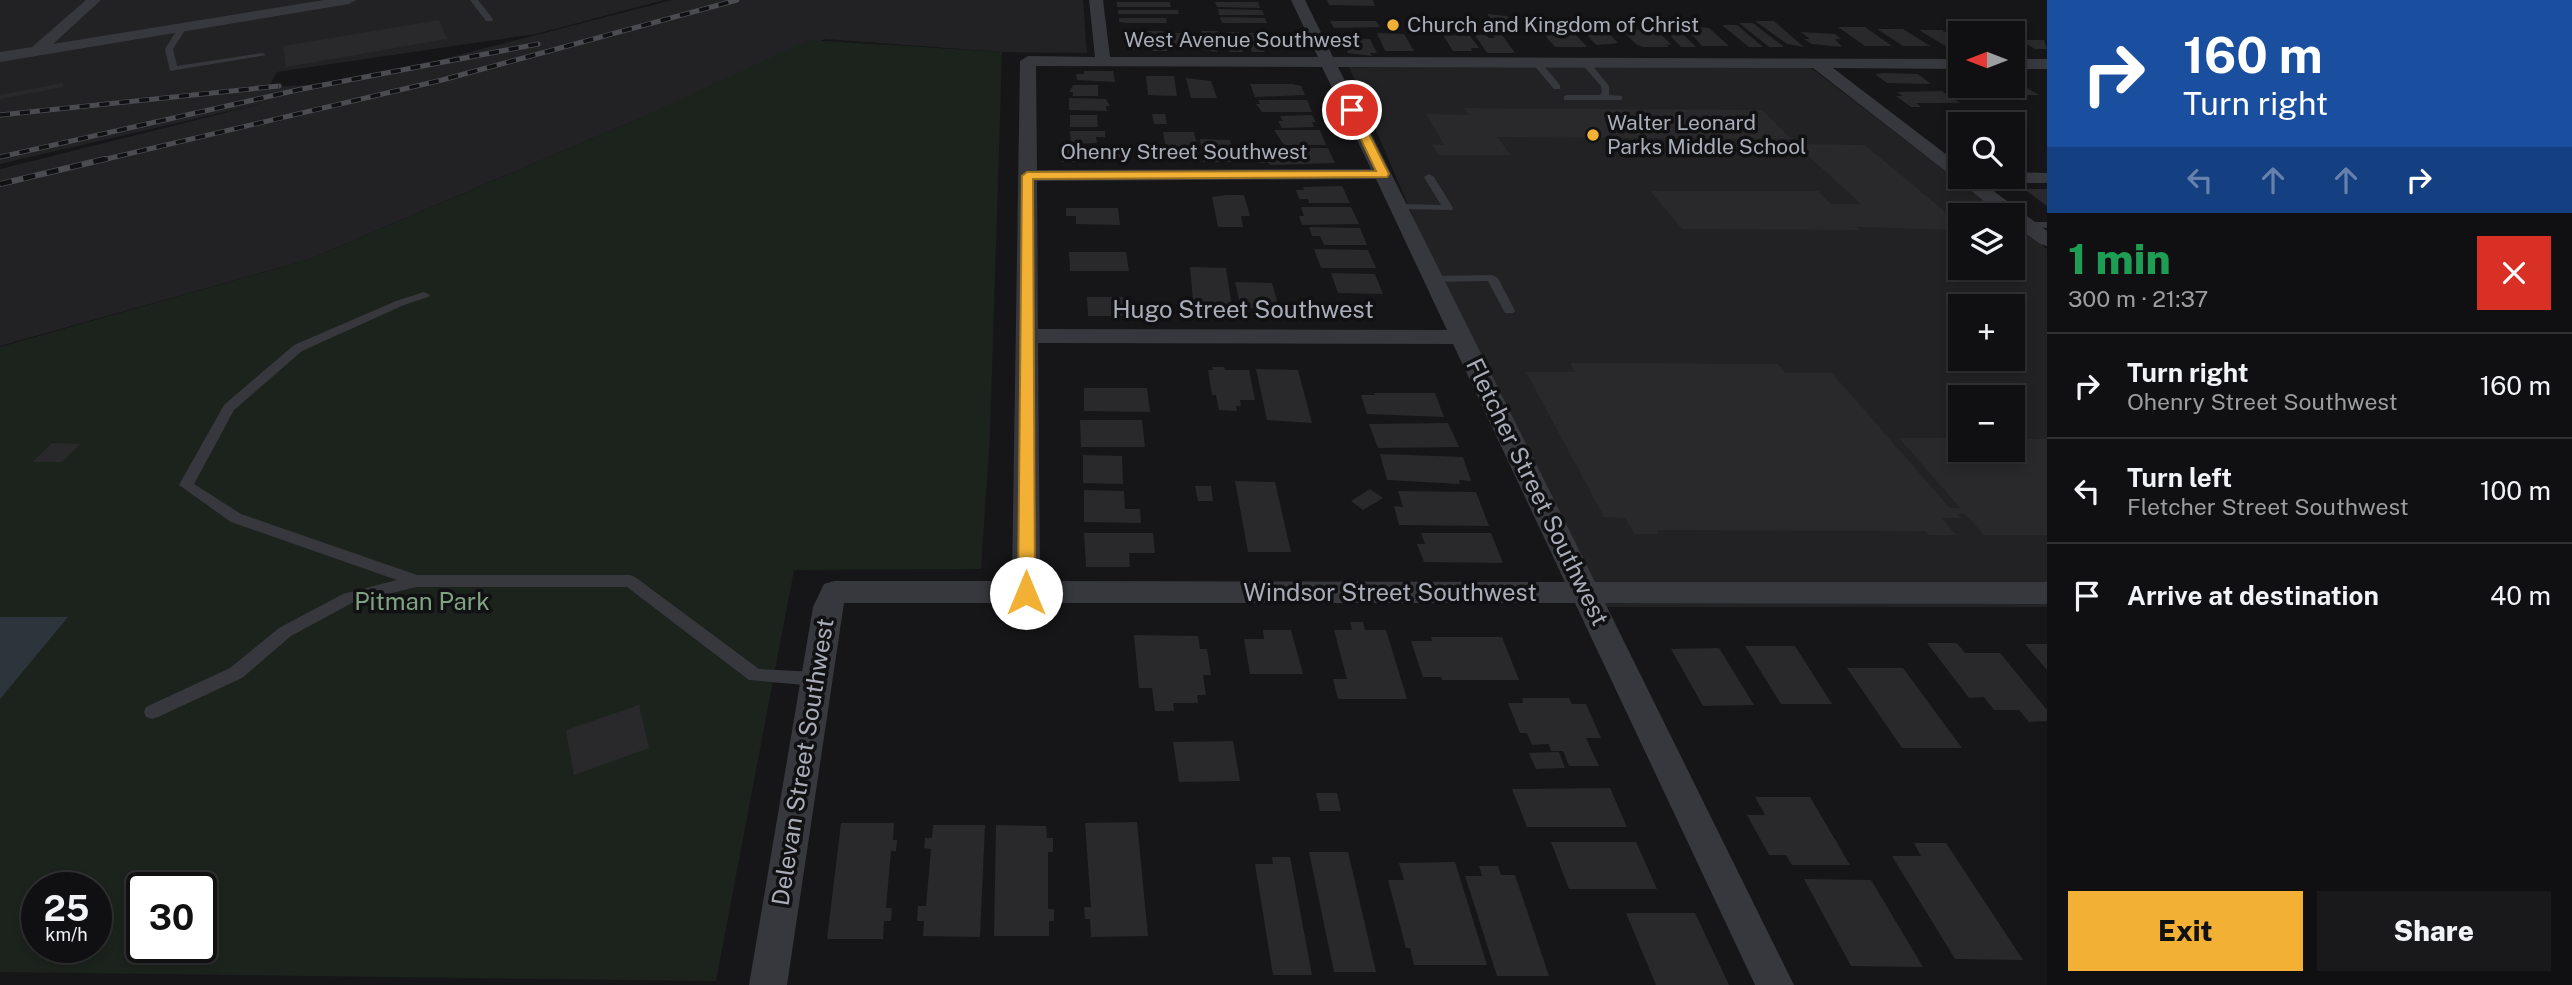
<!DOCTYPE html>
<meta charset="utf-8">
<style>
:root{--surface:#101012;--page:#19191b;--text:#f1f3f6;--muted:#9c9d9f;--line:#303032;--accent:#f2b134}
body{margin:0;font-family:"Public Sans",sans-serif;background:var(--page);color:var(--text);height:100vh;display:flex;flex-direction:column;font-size:26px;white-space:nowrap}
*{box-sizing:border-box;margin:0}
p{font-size:23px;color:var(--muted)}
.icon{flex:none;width:38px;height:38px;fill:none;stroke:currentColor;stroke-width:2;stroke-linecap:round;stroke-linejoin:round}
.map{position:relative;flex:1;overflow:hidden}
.panel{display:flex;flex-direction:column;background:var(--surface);width:525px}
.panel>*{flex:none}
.top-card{background:#1a4fa0;color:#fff;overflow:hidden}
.needle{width:46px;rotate:270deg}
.buttons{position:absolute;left:1948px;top:21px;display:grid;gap:14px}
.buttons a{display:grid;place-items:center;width:77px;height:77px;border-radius:0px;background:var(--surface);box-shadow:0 4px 10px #0003,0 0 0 2px var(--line);font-size:35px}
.speed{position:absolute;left:21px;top:872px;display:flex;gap:14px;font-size:35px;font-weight:700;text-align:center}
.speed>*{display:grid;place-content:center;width:91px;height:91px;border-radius:50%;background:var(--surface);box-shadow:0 4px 10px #0003,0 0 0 2px var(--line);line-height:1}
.speed small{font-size:18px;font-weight:400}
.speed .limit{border:4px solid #111;border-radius:10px;background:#fff;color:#111}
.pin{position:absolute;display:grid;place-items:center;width:60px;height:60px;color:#fff;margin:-30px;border:4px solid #fff;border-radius:50%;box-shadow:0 2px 7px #0007}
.me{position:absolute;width:77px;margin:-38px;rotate:0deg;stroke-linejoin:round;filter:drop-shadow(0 0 5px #0008)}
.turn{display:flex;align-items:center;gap:24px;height:147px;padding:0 21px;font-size:32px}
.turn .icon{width:91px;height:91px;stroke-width:2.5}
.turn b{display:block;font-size:49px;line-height:60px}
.lanes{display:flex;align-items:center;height:66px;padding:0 21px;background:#0003;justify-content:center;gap:35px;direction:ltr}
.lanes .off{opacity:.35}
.round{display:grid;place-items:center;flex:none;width:74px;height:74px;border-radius:0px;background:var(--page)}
.head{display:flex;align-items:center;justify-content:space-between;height:119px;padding:0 21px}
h1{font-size:42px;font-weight:800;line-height:52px;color:#1e9e55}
.button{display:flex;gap:14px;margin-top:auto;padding:14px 21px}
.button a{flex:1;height:80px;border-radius:0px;background:var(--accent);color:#111;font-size:28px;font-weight:800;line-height:80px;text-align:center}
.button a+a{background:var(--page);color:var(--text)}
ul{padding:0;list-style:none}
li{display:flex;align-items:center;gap:21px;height:105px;padding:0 21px;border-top:2px solid var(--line)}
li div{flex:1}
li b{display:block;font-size:26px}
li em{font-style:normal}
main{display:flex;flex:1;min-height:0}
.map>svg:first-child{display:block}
.built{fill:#222225;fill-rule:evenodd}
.green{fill:#1c231d;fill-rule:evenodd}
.water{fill:#2c353c}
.building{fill:#29292c}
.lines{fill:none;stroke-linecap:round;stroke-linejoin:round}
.lane{fill:#37383d;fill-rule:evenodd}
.street{fill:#37383d;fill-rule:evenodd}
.rail-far1-casing{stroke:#4a4c52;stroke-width:5}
.rail-casing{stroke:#4a4c52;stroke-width:6}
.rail-far1{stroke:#111113;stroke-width:3.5;stroke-dasharray:10;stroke-linecap:butt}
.rail{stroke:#111113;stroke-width:4.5;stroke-dasharray:12;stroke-linecap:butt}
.route{fill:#f2b134;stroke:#9d7322;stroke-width:2}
.poi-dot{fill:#f2b134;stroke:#111113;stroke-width:2.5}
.labels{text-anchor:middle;stroke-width:7;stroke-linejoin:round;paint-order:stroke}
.far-poi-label{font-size:21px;fill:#a8adb8;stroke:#111113;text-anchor:start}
.far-street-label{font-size:21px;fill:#a8adb8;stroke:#111113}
.street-label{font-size:24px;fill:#a8adb8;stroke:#111113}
.park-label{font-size:24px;fill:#7fa381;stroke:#111113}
</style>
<main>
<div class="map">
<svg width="2047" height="985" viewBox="0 0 2047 985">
<rect width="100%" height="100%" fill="#161618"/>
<g class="built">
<polygon points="0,0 664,0 536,34 277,72 269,87 349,83 672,0 1083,0 1087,53 1002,52 825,39 310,259 0,346 0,169 272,101 0,164"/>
<path d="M1346,60L1806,64L2003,215H1960V268H2012L2013,223L2047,249V607H1580ZM1960,306H2012V359H1960ZM1960,397H2012V450H1960Z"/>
</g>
<path class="green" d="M809,40L1002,52L990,433L981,569L794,570L716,981L0,972V347L310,259L638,119ZM37,887H96V947H37ZM142,887H201V947H142Z"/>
<polygon class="water" points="0,617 68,617 0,699"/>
<g class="building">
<polygon points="1327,0 1373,0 1375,6 1329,5"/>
<polygon points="1117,2 1170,2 1171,7 1117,7"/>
<polygon points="1215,2 1258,2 1260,8 1217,7"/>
<polygon points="1218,9 1262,10 1264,15 1219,15"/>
<polygon points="1118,10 1178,10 1179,14 1118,14"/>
<polygon points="1487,14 1507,16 1515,25 1496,25"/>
<polygon points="1220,17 1265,18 1267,23 1222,23"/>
<polygon points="1119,18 1166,18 1167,23 1126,23 1119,22"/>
<polygon points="439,20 447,39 286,67 283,46"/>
<polygon points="1330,21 1376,21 1380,27 1334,28"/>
<polygon points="1755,21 1774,21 1804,47 1787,44"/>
<polygon points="1534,23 1565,23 1587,47 1555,47"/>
<polygon points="1739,23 1753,23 1784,47 1769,47"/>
<polygon points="1722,25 1737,25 1763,47 1749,47"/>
<polygon points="1684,26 1709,28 1729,46 1702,46"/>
<polygon points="1662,27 1676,27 1696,47 1681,47"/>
<polygon points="1838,27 1865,27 1892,46 1865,46"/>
<polygon points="1581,28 1605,29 1618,43 1596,45"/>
<polygon points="1877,29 1903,29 1930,46 1903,46"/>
<polygon points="1622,30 1656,30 1672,45 1666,44 1669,47 1643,47 1637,45"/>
<polygon points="1919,30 1942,30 1960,40 1960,48 1949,48"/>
<polygon points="1147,31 1163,31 1167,51 1153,51"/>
<polygon points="1201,31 1218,31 1220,40 1217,40 1217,52 1203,50"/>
<polygon points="1226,32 1239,32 1243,52 1230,52 1223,35 1227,35"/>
<polygon points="1801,32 1835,34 1841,39 1835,39 1842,47 1812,44 1804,39 1810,39"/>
<polygon points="1169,33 1188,33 1192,47 1172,47"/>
<polygon points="1245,33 1262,33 1265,40 1261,40 1265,52 1252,52"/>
<polygon points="1377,33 1404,34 1414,51 1385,51"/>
<polygon points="1124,34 1139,34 1139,51 1125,48"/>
<polygon points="1443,35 1470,36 1479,48 1471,48 1472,51 1453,51"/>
<polygon points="1475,35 1486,35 1489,38 1495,38 1493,35 1502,35 1515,53 1487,53"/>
<polygon points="1342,38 1370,39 1377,53 1370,53 1372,56 1348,53"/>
<polygon points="2020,40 2044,40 2047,49 2035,49"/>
<polygon points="1084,71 1113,71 1115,82 1077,80 1076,74 1084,74"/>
<polygon points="1885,73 1918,74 1931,84 1887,83 1875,74"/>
<polygon points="1146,76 1174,76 1177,96 1148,95"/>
<polygon points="1186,78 1211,81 1217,98 1191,98"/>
<polygon points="2012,82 2017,82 2039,95 2013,95 1998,86 2012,86"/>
<polygon points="63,83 63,87 0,99 0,95"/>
<polygon points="1250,84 1293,84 1301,86 1305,95 1255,97"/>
<polygon points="1073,85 1098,85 1098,96 1073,96 1073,92 1069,92"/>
<polygon points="1972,86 1995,86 2004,91 1984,93"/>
<polygon points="1942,91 1960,103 1916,103 1921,107 1911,107 1896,96 1903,96 1897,92"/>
<polygon points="1069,98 1106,99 1110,106 1106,106 1107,111 1069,110"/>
<polygon points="1258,100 1307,100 1312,112 1262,112 1256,104 1260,104"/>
<polygon points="1464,108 1762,110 1792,139 1498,137 1510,155 1438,155 1432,144 1444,145 1426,114 1469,115"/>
<polygon points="1152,114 1165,114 1167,124 1154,124"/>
<polygon points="1070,115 1097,115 1098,127 1070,127"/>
<polygon points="1312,115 1316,122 1312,122 1314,127 1282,128 1278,121 1283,121 1280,116"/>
<polygon points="1274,130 1320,130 1326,145 1284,145"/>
<polygon points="1070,131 1105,131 1105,137 1096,137 1097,143 1071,144"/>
<polygon points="1163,132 1194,132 1199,155 1167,154"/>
<polygon points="1200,139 1230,140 1235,162 1203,162"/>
<polygon points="1795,144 1865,145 1960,224 1960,230 1857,227 1860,230 1682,229 1650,191 1818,191 1831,204 1861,204"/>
<polygon points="1137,146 1153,146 1154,158 1138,158"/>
<polygon points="1062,147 1120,147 1122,162 1062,162"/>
<polygon points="1253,148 1328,148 1335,163 1270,165 1269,163 1258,163"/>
<polygon points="1342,186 1350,203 1309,203 1308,199 1299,199 1296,190 1304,190 1303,187"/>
<polygon points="2024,189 2047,189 2047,206"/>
<polygon points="1226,195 1244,195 1250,216 1241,216 1243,227 1218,227 1212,197"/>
<polygon points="1301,207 1351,207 1359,224 1302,225 1299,216 1304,216"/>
<polygon points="1066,208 1118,208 1120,225 1076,224 1076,216 1066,216"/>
<polygon points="1309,227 1360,228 1367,245 1324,245 1320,236 1312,236"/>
<polygon points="1314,249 1368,250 1376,268 1321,268"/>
<polygon points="1069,252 1126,252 1129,271 1070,271"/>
<polygon points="1190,267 1226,268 1233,313 1194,312"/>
<polygon points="1331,273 1375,274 1383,294 1338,293"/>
<polygon points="1235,282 1272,283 1279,308 1241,308"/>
<polygon points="1087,297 1124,297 1125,316 1088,316"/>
<polygon points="1570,363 1778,364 1785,373 1832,373 1950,508 1960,508 1899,438 1960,438 1960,450 2012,450 2012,439 2047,439 2047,535 1984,535 1965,514 1957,514 1961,518 1942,518 1956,535 1929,535 1926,531 1657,530 1659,534 1634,534 1625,518 1604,517 1526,372 1575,372"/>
<polygon points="1212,367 1224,367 1225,370 1249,370 1255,400 1240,400 1241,406 1236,406 1237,411 1219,410 1216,395 1212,395 1208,370 1213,370"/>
<polygon points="1256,369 1298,370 1312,423 1267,420"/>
<polygon points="1084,388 1147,388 1150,412 1084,411"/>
<polygon points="1374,393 1435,393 1444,417 1367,414 1361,395 1375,395"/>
<polygon points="1080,420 1142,420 1145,447 1081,447"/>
<polygon points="1448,423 1459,447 1378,448 1369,424"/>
<polygon points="52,443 80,444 62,462 33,462"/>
<polygon points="1380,454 1463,457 1471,481 1459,480 1460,484 1387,480"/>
<polygon points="1083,455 1122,456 1123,484 1083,483"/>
<polygon points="1235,481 1275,482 1291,552 1248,552"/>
<polygon points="1195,486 1211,486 1213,501 1198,501"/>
<polygon points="1370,489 1383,498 1363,510 1351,501"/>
<polygon points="1084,490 1124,491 1125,509 1140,509 1141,523 1084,522"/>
<polygon points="1398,491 1476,492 1489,526 1399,525 1394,506 1403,507"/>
<polygon points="1084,533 1153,533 1155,553 1129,553 1130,567 1086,567"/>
<polygon points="1421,533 1491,533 1503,563 1424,562 1417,544 1425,544"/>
<polygon points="1350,622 1363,622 1365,630 1386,630 1407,699 1338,699 1333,679 1347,679 1334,630 1352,630"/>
<polygon points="1263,630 1291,630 1303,674 1250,674 1244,639 1264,639"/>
<polygon points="1134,635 1198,636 1200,649 1207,649 1211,675 1203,675 1206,695 1197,695 1198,703 1173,703 1174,711 1155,711 1152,688 1139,688"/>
<polygon points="1431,637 1502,637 1519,680 1442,680 1441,677 1423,677 1411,641 1432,641"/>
<polygon points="1927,643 1957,643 1965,653 2000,653 2047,710 2047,721 2029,722 2019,710 1994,710 1984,697 1969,698"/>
<polygon points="2025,644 2047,644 2047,670"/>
<polygon points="1745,646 1795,646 1832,704 1781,704"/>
<polygon points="1719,648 1754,705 1703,706 1671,649"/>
<polygon points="1847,668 1903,668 1962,748 1902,748"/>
<polygon points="1522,698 1569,698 1572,704 1586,704 1601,738 1586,738 1599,766 1569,766 1563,751 1551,751 1549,744 1532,745 1527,733 1520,733 1508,703 1523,703"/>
<polygon points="639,705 649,748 574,775 566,730"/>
<polygon points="1233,741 1240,781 1179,782 1173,742"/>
<polygon points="1559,752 1565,768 1536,769 1529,753"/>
<polygon points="1610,788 1627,827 1527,827 1512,789"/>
<polygon points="1316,793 1337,793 1341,811 1320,811"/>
<polygon points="1755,797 1810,797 1850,865 1792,865 1786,855 1769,855 1747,815 1765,815"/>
<polygon points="1137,822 1148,936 1091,937 1090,919 1085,919 1084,907 1091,907 1085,823"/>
<polygon points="841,823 894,823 893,840 897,840 896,851 891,851 886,908 892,908 891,921 884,921 883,939 827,939"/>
<polygon points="933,825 985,825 980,937 923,936 924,921 917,921 918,906 926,906 931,849 924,848 925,838 932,838"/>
<polygon points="996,825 1046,826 1047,838 1053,838 1053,852 1048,852 1048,909 1054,909 1054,921 1049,921 1049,936 994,936"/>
<polygon points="1551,842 1636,842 1657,889 1569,889"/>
<polygon points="1914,843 1946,843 2023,960 1955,959 1892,856 1921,856"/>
<polygon points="1309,852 1348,852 1376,972 1334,972"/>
<polygon points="1272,857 1290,857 1312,975 1273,975 1255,864 1273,864"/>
<polygon points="1455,862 1487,965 1414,965 1410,948 1406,948 1388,880 1404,880 1399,863"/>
<polygon points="1479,866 1498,866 1501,875 1515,875 1549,976 1497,976 1465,876 1482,876"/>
<polygon points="1804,879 1871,880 1923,967 1851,966"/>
<polygon points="1626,913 1695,913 1729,985 1656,985"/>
</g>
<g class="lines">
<g class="lane">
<polygon points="470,0 478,0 493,19 492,21 486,21"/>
<polygon points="180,25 187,27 173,49 177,66 262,53 266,55 170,71 165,49"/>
<polygon points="1532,59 1538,59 1560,85 1560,89 1554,89 1532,63"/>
<polygon points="1581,59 1587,59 1609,86 1609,95 1622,96 1622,100 1564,100 1564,96 1567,95 1599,95 1602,93 1601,86 1581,63"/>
<polygon points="1429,174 1434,177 1453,208 1452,210 1395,209 1395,205 1399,204 1441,205 1424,177"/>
<polygon points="2026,222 2047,222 2047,228 2022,227 2021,225"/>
<polygon points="1492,275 1498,278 1515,311 1513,313 1505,313 1488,281 1433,282 1427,279 1433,276"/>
<polygon points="424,292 430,295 428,297 404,305 302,351 234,410 194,484 241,514 417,575 630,575 635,577 759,669 816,672 822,674 824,679 822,684 816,686 749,680 627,587 416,587 352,603 291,636 242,678 158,717 152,719 146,717 144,712 146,707 230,668 279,628 343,594 397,580 231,522 179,485 224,405 294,345 396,301"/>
</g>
<g class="street">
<polygon points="86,0 101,0 53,44 324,0 356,0 349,4 0,62 0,52 32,47"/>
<path d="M1089,0H1103L1110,57H1318L1291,0H1305L1333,57L1960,59V69L1833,68L1960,165V177H2012V172L2047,173V183H1983L2047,231V246L2040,244L2012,223V215H2002L1813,68L1338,67L1595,582H2047V604L1605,603L1794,985H1755L1575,603H844L787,985H749L813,607L824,584L834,581H1012L1020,61L1028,56L1095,57ZM1036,66L1322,67L1371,169L1037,170ZM1376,179L1447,330L1038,329L1037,181ZM1038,343L1453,344L1565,582L1040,581Z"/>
<rect x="2012" y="59" width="35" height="10"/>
</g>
<defs>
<g id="rail-far1">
<polyline points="0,115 279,86"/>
<polyline points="0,157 302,89 538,44"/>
<polyline points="98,161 442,80 737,0"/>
</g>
<polyline id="rail" points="0,184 105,159"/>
</defs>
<use href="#rail-far1" class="rail-far1-casing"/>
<use href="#rail" class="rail-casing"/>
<use href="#rail-far1" class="rail-far1"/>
<use href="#rail" class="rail"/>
</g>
<polygon class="route" points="1349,108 1357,110 1389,174 1387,177 1033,179 1035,593 1033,598 1020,598 1018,593 1022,176 1027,172 1376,171 1347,110"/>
<g class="poi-dot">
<circle cx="1393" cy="25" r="7"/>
<circle cx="1593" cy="135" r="7"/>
</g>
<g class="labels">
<g class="far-poi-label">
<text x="1407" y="32">Church and Kingdom of Christ</text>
<text x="1607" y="130">Walter Leonard<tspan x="1607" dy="24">Parks Middle School</tspan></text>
</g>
<g class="far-street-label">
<text x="1242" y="47">West Avenue Southwest</text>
<text x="1184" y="159">Ohenry Street Southwest</text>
</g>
<g class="street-label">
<text x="1243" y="318">Hugo Street Southwest</text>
<text transform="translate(1537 492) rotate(64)" y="8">Fletcher Street Southwest</text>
<text x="1390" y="601">Windsor Street Southwest</text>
<text transform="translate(803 762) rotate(-81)" y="8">Delevan Street Southwest</text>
</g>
<g class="park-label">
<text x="422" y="610">Pitman Park</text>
</g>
</g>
</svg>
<div class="buttons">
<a><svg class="needle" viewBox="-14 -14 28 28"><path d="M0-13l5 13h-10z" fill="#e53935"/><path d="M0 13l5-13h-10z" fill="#9c9d9f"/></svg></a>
<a><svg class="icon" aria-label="search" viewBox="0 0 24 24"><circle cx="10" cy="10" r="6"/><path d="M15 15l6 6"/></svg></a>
<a><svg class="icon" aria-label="layers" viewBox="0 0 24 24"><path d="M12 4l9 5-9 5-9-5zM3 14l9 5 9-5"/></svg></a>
<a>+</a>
<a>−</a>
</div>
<div class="speed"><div>25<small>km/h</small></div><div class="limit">30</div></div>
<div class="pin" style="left:1352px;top:110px;background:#d93025"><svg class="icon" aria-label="arrive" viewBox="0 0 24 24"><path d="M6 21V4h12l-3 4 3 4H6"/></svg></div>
<svg class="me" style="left:1026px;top:593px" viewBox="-20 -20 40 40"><circle r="19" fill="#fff"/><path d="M0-13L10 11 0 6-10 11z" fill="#f2b134"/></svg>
</div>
<section class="panel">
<div class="top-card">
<div class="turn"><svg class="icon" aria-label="right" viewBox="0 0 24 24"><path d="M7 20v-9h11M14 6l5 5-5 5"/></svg><div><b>160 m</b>Turn right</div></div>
<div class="lanes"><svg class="icon off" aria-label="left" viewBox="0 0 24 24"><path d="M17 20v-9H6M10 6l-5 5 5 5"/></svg><svg class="icon off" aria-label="ahead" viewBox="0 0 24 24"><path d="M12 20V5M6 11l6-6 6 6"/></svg><svg class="icon off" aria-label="ahead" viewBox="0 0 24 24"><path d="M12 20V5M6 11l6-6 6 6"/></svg><svg class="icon" aria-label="right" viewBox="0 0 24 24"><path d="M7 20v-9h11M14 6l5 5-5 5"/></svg></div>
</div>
<div class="head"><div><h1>1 min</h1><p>300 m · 21:37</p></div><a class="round" style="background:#d93025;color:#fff"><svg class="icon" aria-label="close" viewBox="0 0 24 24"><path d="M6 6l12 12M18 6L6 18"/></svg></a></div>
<ul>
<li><svg class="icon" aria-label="right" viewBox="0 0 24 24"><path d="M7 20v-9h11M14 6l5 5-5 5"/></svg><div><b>Turn right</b><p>Ohenry Street Southwest</p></div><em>160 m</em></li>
<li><svg class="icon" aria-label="left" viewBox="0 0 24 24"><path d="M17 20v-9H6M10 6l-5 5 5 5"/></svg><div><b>Turn left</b><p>Fletcher Street Southwest</p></div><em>100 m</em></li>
<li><svg class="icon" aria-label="arrive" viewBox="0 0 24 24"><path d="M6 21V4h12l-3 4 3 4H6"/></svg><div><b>Arrive at destination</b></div><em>40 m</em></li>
</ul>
<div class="button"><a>Exit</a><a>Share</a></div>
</section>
</main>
